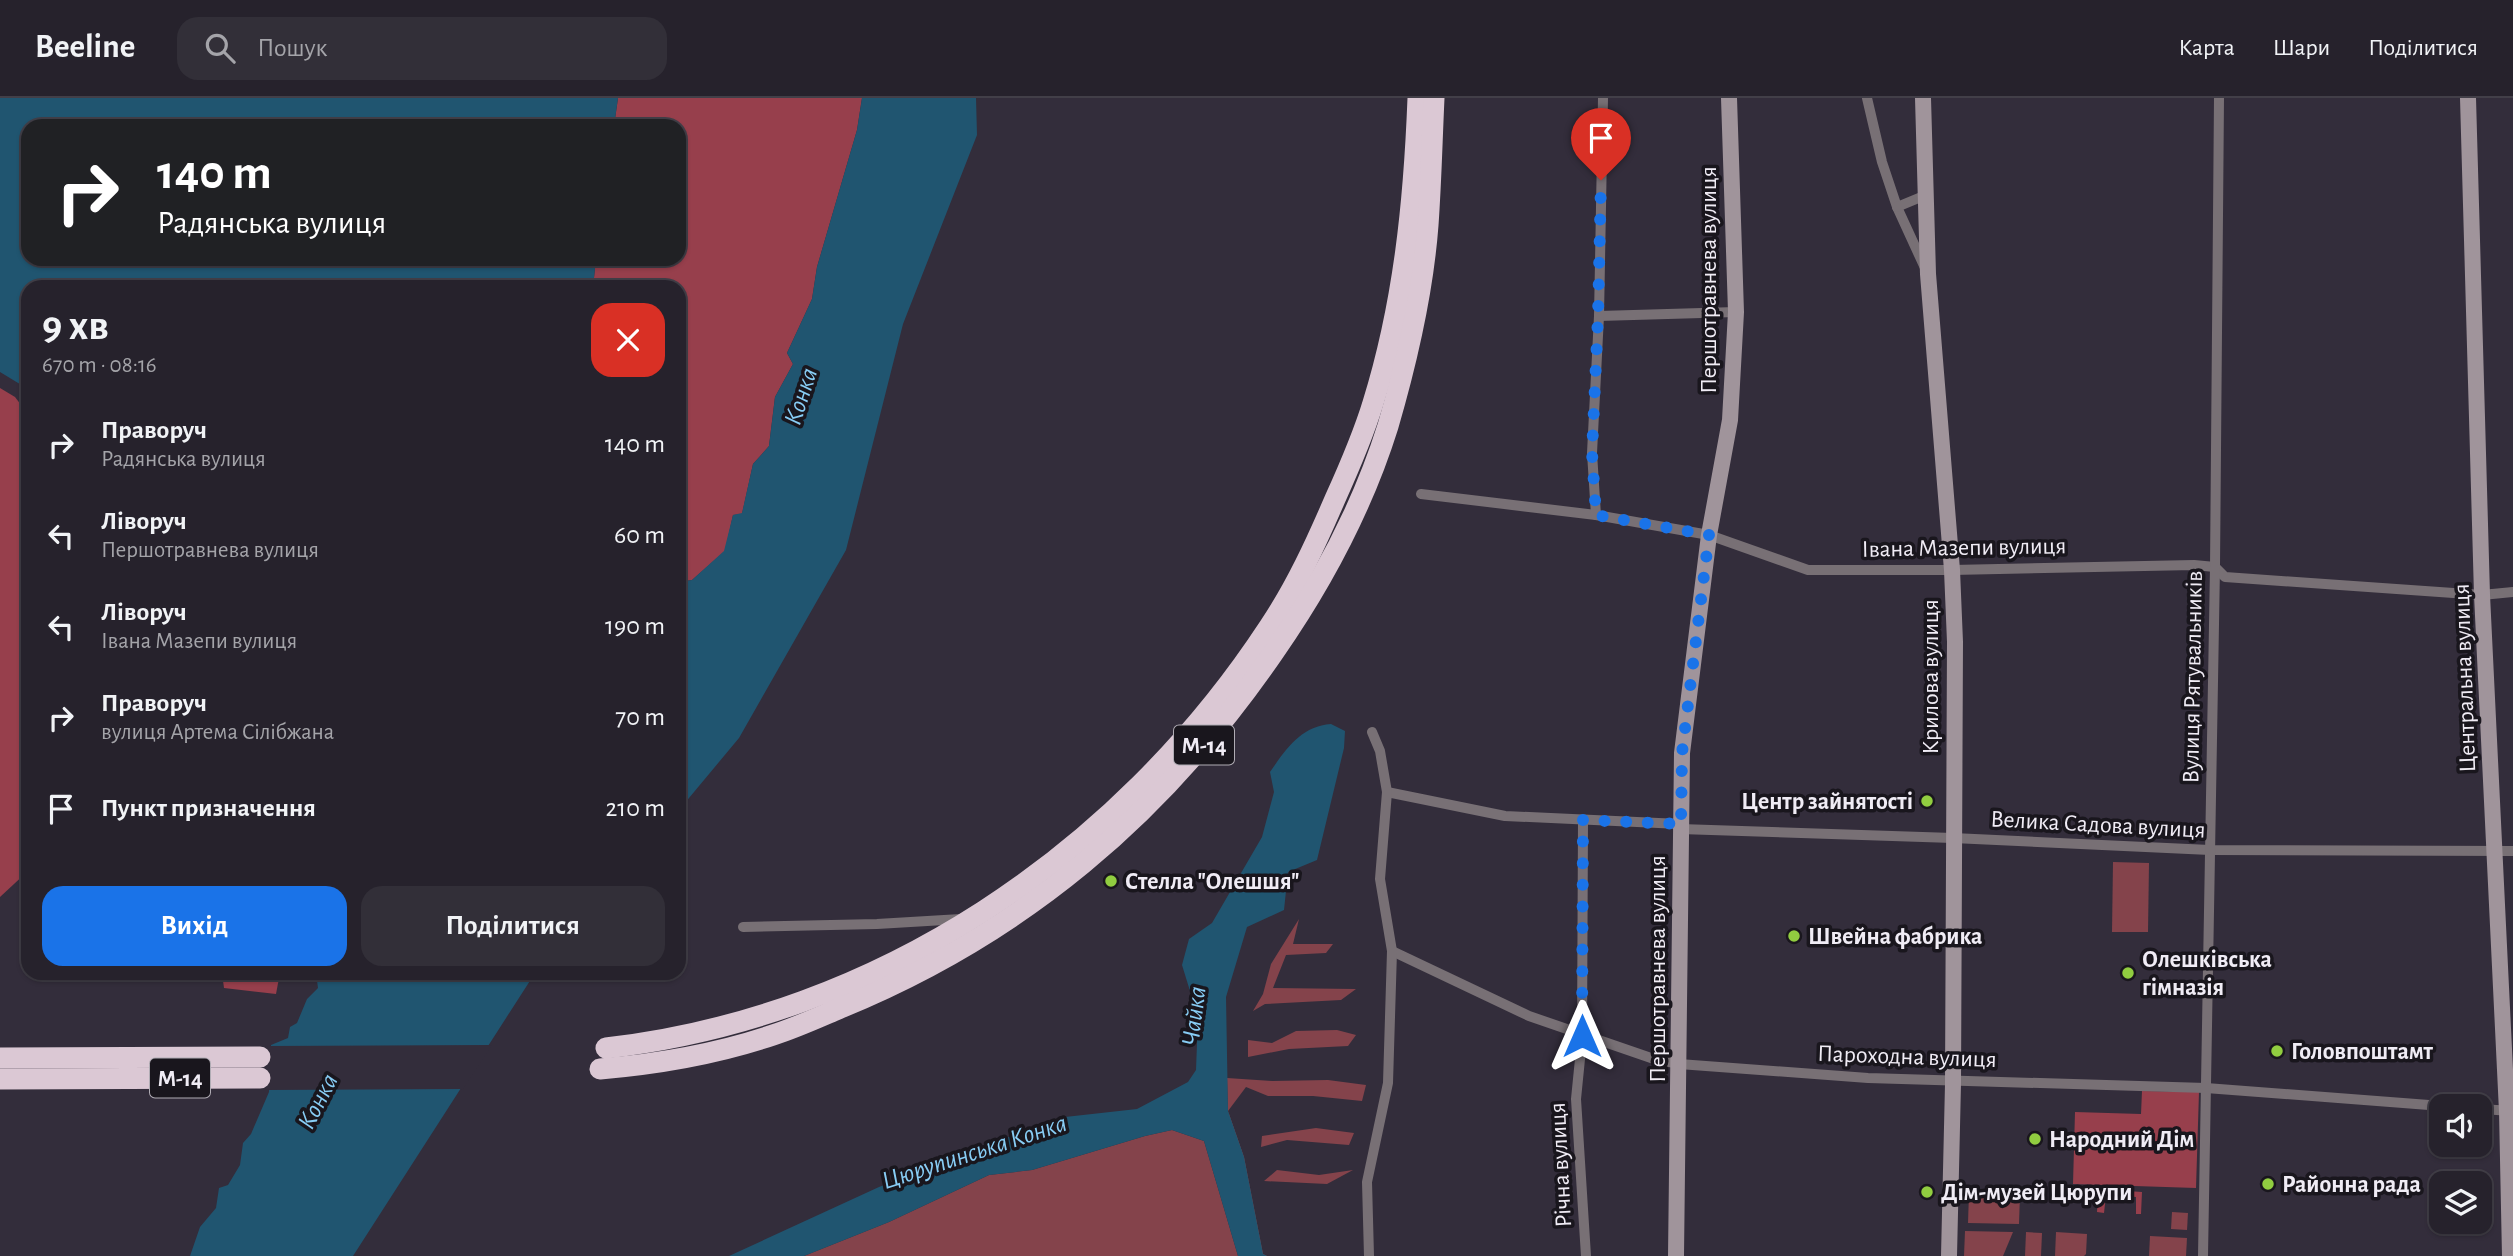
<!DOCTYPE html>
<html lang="uk">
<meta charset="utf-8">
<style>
:root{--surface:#26222c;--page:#322f38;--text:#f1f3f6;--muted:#a4a4a9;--line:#423f48;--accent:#1a73e8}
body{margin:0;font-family:"Alegreya Sans",sans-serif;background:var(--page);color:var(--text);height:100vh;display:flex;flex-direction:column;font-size:26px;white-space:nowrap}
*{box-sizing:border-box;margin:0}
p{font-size:23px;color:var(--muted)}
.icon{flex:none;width:38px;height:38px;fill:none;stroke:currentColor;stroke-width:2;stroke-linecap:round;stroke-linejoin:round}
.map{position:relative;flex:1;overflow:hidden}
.drawer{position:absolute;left:21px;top:182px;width:665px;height:700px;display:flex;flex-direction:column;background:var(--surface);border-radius:21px;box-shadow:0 2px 5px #0004,0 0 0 2px var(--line)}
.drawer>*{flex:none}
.hud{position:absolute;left:21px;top:21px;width:665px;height:147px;border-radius:21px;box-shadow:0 2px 5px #0004,0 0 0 2px var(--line);background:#202124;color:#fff;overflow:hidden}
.controls{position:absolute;left:2429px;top:996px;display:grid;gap:14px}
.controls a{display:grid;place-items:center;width:63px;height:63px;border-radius:14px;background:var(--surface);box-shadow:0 2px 5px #0004,0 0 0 2px var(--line);font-size:35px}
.pin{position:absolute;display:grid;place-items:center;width:60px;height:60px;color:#fff;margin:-72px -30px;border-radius:50% 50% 50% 0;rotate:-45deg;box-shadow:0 0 7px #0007}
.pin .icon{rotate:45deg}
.me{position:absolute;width:77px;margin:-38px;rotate:0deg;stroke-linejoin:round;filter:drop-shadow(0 0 5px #0008)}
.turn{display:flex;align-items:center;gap:24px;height:147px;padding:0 21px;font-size:32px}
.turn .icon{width:91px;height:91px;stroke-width:2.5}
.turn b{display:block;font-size:49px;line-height:60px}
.round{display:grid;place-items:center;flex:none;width:74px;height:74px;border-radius:21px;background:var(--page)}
.headline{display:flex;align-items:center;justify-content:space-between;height:119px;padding:0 21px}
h1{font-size:42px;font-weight:700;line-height:52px}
.action{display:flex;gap:14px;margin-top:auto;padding:14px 21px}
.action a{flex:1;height:80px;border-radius:21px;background:var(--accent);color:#fff;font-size:28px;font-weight:700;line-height:80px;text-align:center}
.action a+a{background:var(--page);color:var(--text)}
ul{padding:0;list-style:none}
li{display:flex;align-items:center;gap:21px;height:91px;padding:0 21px}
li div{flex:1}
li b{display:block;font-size:26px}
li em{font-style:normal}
header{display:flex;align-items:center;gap:42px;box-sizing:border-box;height:98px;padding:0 35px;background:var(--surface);border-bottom:2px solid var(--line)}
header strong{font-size:33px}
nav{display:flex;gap:38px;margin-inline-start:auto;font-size:24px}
.search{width:490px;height:63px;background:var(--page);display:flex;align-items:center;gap:18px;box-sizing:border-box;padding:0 24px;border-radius:21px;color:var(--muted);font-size:26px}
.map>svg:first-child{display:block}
.green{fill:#84434b}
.forest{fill:#973f4c}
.water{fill:#205570}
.pier{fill:#332d3b}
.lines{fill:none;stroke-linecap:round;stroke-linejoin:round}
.street{stroke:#787075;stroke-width:10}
.secondary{stroke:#a0949b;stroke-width:16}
.highway{stroke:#dbc8d4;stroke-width:21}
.route{stroke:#1a73e8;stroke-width:12;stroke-dasharray:0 21.6}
.poi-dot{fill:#91cd40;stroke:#19161d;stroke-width:2.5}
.labels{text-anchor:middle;stroke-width:7;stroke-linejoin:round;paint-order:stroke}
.shield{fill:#19161d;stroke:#b0acb4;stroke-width:2}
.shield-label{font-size:23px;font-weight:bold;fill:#f0ecf5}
.street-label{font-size:24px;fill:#f0ecf5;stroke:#19161d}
.poi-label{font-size:24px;font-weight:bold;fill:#f0ecf5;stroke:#19161d;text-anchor:start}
.water-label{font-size:26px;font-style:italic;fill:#88cdf5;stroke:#19161d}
</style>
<header>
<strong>Beeline</strong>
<div class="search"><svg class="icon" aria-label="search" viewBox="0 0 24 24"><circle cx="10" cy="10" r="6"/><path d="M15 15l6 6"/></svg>Пошук</div>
<nav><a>Карта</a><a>Шари</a><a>Поділитися</a></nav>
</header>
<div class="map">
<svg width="2513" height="1158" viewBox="0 0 2513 1158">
<rect width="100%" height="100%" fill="#332d3b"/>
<g class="green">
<polygon points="2113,764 2149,765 2148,834 2112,834"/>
<polygon points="1299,821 1293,846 1333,846 1326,855 1286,857 1273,890 1356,891 1341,902 1265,906 1253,913 1263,896 1271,866"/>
<polygon points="1337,932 1356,937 1348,948 1289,951 1248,959 1248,942 1272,945 1296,933"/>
<polygon points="1227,980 1272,983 1328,982 1366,987 1362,1003 1313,998 1268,998 1246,989 1228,1013 1244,1059 1263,1156 1267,1158 1250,1158 1228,1013"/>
<polygon points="1316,1030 1354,1035 1349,1047 1287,1042 1261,1049 1262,1038"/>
<polygon points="1172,1032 1204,1043 1238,1158 804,1158 889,1124 989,1077 1032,1072 1145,1038"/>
<polygon points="1277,1072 1319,1077 1353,1072 1327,1086 1264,1083"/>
<polygon points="1969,1095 2020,1097 2019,1126 1968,1125"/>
<polygon points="2172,1114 2188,1115 2187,1132 2171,1131"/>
<polygon points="1965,1133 2013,1134 2003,1158 1964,1158"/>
<polygon points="2026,1134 2042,1135 2041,1158 2025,1158"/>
<polygon points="2056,1134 2087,1136 2086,1156 2084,1158 2055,1158"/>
<polygon points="2150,1138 2187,1140 2186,1158 2149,1158"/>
</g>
<g class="forest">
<polygon points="618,0 862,0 857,32 817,169 812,201 787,255 793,266 775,299 769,348 753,366 742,416 733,417 725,453 692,482 679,484 679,189 593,189 596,161 679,161 679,28 614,28"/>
<polygon points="0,290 15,299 28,316 28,773 0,799"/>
<polygon points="222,875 280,875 276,896 224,890"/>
<polygon points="2142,993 2199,994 2196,1090 2073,1086 2075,1014 2141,1016"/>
<polygon points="2098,1091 2142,1094 2141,1116 2136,1116 2136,1099 2106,1097 2104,1115 2097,1114"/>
</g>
<g class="water">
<polygon points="0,0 618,0 614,28 28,28 28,161 596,161 593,189 28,189 28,291 0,274"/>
<polygon points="862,0 976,0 977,37 903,226 846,452 739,640 679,712 679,484 692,482 724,453 733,417 742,415 753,366 769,348 775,299 793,266 787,255 812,201 817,169 857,32"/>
<path d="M1331,626L1345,633L1344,650L1317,762L1288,774L1284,812L1247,829L1226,899L1228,1013L1244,1059L1263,1156L1267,1158H1238L1204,1043L1172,1032L1145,1038L1032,1072L989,1077L889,1124L804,1158H729L879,1089L1014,1037L1065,1019L1137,1011L1188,984L1196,972L1198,919L1182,867L1189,841L1212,825L1262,739L1274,694L1270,674C1286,651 1301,628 1331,626Z"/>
<polygon points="316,875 535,875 353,1158 190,1158 200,1129 216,1110 219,1090 228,1087 240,1067 243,1045 251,1036 269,994 271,947 288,940 290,929 297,925 307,901 318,890"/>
</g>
<polygon class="pier" points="492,947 463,991 265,992 268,948"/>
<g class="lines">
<g class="street">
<polyline points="1867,0 1882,64 1897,109 1925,170"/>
<polyline points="1897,109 1926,97"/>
<polyline points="1599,218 1736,214"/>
<polyline points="1421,396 1596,417 1709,437 1808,472 1952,472 2194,467 2215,469 2225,479 2482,497 2513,494"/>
<polyline points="1596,417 1592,355 1599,218 1603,0"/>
<polyline points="1387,694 1505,718 1680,726"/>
<polyline points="1583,722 1582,941 1576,1001 1586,1158"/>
<polyline points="1680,731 1953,740 2210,752 2513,753"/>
<polyline points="743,829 877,826 961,821"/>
<polyline points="1392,853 1529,918 1651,960 1679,966 1868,980 2206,990 2442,1008"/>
<polyline points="2480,1011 2513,1013"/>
<polyline points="1369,1158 1367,1084 1388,985 1392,853 1380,781 1387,694 1380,653 1372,634"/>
<polyline points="2203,1158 2215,469 2219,0"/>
</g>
<g class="secondary">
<polyline points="1923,0 1928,176 1952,472 1955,544 1953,986 1949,1158"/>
<polyline points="2468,0 2482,497 2507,1013 2510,1158"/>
<polyline points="1676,1158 1682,655 1709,437 1730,322 1736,214 1729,0"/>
</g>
<g class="highway">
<path d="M606,950C878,919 1120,756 1269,529C1296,489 1316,445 1335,401C1349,370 1363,338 1373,305C1404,205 1414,104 1418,0"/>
<polyline points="0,960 260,959"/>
<path d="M600,971C658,966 717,956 773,937C795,930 817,920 838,911C1022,836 1162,717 1274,554C1322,485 1363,408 1388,328C1407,263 1423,194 1428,127C1431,85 1432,42 1434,0"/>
<polyline points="0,981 260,980"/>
</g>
</g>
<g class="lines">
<polyline class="route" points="1582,938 1583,722 1681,726 1682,655 1709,437 1596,417 1592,355 1598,218 1601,82"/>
</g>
<g class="poi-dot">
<circle cx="1927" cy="703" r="7"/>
<circle cx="1111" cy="783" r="7"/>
<circle cx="1794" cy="838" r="7"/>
<circle cx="2128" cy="875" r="7"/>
<circle cx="2277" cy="953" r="7"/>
<circle cx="2035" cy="1041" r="7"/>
<circle cx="2268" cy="1086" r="7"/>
<circle cx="1927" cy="1094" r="7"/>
</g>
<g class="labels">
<g class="shield">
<rect x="1174" y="627.5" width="60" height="39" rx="5"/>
<rect x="150" y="960.5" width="60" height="39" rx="5"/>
</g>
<g class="shield-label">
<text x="1204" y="655">М-14</text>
<text x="180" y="988">М-14</text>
</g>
<g class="street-label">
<text transform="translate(1708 182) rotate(-90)" y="8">Першотравнева вулиця</text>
<text transform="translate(1964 449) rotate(-1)" y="8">Івана Мазепи вулиця</text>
<text transform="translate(1930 579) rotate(-90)" y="8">Крилова вулиця</text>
<text transform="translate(2192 579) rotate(-89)" y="8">Вулиця Рятувальників</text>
<text transform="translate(2464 580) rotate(-92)" y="8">Центральна вулиця</text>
<text transform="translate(2098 726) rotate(3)" y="8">Велика Садова вулиця</text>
<text transform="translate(1657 871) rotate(-90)" y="8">Першотравнева вулиця</text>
<text transform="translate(1907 958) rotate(2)" y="8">Пароходна вулиця</text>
<text transform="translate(1560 1067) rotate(-93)" y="8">Річна вулиця</text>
</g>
<g class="poi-label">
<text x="1913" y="711" text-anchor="end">Центр зайнятості</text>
<text x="1125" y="791">Стелла "Олешшя"</text>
<text x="1808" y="846">Швейна фабрика</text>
<text x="2142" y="869">Олешківська<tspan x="2142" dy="28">гімназія</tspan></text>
<text x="2291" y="961">Головпоштамт</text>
<text x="2049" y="1049">Народний Дім</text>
<text x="2282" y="1094">Районна рада</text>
<text x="1941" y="1102">Дім-музей Цюрупи</text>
</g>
<g class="water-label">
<text transform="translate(800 298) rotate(-72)" y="9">Конка</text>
<text transform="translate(1193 918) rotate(-83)" y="9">Чайка</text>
<text transform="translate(317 1003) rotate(-63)" y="9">Конка</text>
<text transform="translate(974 1053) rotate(-18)" y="9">Цюрупинська Конка</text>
</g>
</g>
</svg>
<div class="controls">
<a><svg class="icon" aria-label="sound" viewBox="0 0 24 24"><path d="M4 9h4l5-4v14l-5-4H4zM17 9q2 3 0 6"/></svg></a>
<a><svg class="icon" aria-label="layers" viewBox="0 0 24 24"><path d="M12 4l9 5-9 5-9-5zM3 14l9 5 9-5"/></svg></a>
</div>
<div class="pin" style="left:1601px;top:82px;background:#d93025"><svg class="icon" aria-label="arrive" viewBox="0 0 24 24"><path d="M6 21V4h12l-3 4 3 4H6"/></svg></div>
<svg class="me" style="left:1582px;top:938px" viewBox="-20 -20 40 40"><path d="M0-17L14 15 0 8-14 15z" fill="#1a73e8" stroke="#fff" stroke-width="4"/></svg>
<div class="hud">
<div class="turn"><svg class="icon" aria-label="right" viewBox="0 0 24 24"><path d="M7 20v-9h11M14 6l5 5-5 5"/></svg><div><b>140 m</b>Радянська вулиця</div></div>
</div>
<section class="drawer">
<div class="headline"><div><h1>9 хв</h1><p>670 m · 08:16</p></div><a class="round" style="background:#d93025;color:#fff"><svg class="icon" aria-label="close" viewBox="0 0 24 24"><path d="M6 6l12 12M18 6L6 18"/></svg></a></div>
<ul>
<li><svg class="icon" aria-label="right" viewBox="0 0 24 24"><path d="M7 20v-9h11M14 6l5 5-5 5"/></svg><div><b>Праворуч</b><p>Радянська вулиця</p></div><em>140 m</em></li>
<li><svg class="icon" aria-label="left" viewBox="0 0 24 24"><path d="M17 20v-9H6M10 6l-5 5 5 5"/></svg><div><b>Ліворуч</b><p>Першотравнева вулиця</p></div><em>60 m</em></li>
<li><svg class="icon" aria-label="left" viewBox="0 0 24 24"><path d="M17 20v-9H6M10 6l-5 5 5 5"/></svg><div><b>Ліворуч</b><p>Івана Мазепи вулиця</p></div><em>190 m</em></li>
<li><svg class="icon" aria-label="right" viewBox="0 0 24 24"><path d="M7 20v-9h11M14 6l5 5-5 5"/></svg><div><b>Праворуч</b><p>вулиця Артема Сілібжана</p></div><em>70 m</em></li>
<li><svg class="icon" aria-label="arrive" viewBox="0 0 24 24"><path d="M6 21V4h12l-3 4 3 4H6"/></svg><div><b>Пункт призначення</b></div><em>210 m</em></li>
</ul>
<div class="action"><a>Вихід</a><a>Поділитися</a></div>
</section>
</div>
